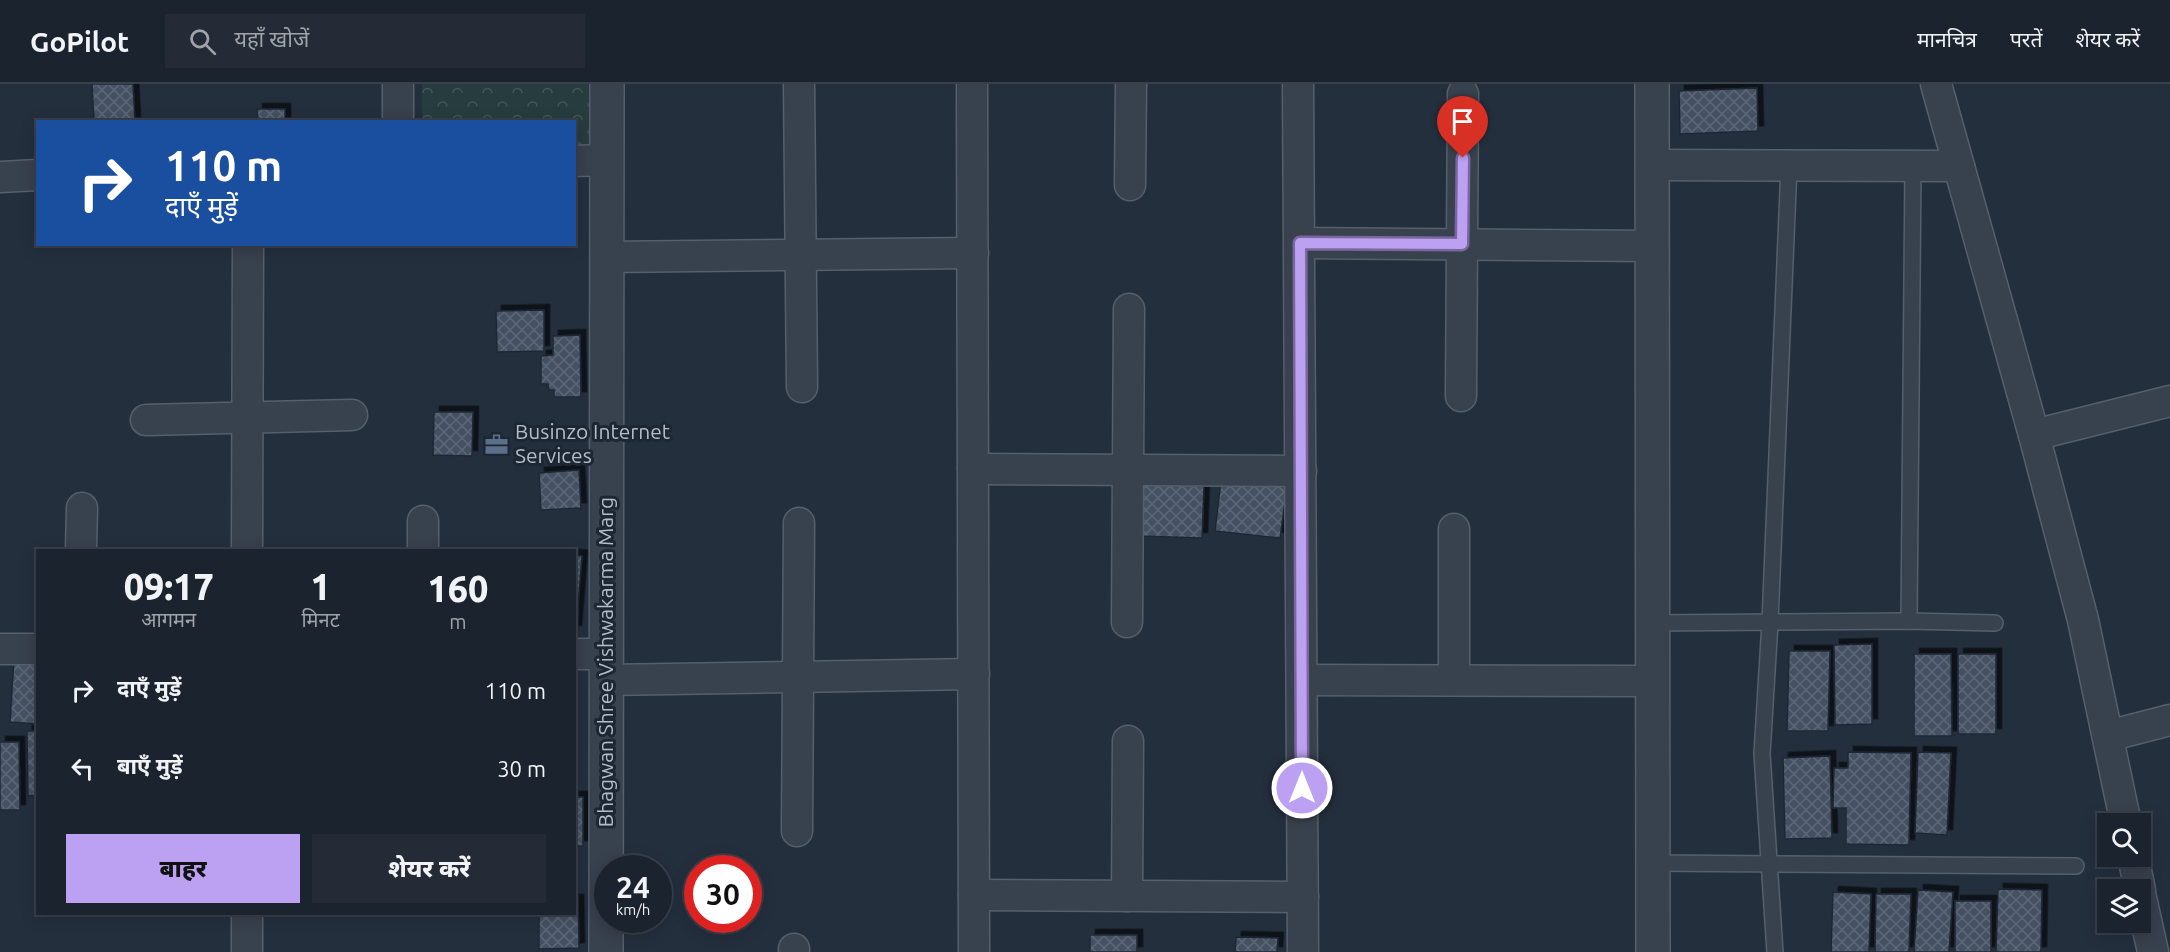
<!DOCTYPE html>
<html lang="hi">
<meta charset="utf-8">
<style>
:root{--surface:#1b232e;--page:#242b36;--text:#f1f3f6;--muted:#a0a4aa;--line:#39404a;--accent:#bca0f2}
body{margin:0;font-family:Ubuntu,"Noto Sans Devanagari",sans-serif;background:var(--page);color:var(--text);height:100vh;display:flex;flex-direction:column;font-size:22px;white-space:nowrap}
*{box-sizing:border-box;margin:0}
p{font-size:20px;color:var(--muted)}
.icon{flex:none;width:33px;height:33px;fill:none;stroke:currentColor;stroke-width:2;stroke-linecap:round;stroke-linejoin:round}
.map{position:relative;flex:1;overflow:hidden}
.side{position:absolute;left:36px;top:465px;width:540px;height:366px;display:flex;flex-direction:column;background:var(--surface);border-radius:0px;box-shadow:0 3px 15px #0003,0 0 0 2px var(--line)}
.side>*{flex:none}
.guide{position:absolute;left:36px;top:36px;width:540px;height:126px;border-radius:0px;box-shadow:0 3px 15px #0003,0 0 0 2px var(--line);background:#1a4fa0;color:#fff;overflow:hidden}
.fabs{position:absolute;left:2097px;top:729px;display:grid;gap:12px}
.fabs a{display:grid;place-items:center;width:54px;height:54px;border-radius:0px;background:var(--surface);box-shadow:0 3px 15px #0003,0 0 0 2px var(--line);font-size:30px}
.speed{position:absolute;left:594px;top:771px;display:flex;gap:12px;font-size:30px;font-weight:700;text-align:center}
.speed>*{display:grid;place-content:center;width:78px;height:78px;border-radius:50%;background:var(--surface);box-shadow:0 3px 15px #0003,0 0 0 2px var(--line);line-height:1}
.speed small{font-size:15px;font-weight:400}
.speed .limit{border:9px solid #d22;background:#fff;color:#111}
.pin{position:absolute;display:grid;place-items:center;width:51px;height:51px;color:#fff;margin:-62px -26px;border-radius:50% 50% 50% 0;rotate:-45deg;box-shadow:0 0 6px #0007}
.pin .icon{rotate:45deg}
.me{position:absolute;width:66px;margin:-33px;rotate:0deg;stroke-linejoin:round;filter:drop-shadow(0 0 4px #0008)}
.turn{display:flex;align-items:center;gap:21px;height:126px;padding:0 30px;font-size:27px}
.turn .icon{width:78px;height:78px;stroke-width:2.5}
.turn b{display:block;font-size:42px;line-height:51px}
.eta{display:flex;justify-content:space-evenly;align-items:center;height:102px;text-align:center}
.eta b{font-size:36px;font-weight:800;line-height:42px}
.action{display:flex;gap:12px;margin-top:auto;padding:12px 30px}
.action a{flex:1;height:69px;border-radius:0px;background:var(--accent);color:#111;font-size:24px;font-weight:800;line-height:69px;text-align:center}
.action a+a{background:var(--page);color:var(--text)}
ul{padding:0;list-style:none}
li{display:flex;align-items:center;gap:18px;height:78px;padding:0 30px}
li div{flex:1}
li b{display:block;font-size:22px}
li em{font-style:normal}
header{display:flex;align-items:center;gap:36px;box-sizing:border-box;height:84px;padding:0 30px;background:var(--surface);border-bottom:2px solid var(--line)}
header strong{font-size:28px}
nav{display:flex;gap:33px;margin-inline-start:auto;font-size:21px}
.search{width:420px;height:54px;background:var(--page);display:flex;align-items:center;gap:15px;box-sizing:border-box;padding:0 21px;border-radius:0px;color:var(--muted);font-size:22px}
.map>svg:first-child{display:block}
.park{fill:url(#park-crowns)}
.building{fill:url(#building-cross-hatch);stroke:#1f2835;stroke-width:1.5;filter:url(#shadow)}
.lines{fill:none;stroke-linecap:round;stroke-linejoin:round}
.service-casing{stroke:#565f6c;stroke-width:18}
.minor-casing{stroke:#565f6c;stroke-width:33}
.tertiary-casing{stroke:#565f6c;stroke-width:36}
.service{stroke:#38414e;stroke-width:15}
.minor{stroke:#38414e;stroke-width:30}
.tertiary{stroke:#38414e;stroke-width:33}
.route-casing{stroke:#7a689d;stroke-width:15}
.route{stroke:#bca0f2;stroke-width:10}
.labels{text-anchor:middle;stroke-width:6;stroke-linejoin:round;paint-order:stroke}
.poi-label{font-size:21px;fill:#b4bcc9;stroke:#1d2633;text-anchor:start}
.street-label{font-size:21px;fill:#b4bcc9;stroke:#1d2633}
</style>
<header>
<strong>GoPilot</strong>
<div class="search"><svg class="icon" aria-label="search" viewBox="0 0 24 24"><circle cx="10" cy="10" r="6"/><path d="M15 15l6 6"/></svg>यहाँ खोजें</div>
<nav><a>मानचित्र</a><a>परतें</a><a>शेयर करें</a></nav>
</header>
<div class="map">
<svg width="2170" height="868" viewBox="0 0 2170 868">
<defs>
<pattern id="park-crowns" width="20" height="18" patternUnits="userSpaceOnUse" patternTransform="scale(1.5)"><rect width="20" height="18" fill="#263c3f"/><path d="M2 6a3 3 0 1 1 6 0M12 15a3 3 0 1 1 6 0" fill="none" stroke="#435659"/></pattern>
<pattern id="building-cross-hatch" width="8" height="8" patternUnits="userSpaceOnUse" patternTransform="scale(1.5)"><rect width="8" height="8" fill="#455162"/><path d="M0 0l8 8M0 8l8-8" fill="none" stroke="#5d6877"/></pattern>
<filter id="shadow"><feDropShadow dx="5.5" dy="-5.5" stdDeviation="0" flood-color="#0009"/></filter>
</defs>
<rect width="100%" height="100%" fill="#242f3e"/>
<polygon class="park" points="422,0 598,0 598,65 575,65 574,38 422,38"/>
<g class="building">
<polygon points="92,0 133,0 135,38 94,38"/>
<polygon points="1757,4 1758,47 1680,50 1679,7"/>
<polygon points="257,25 285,25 285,38 258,38"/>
<polygon points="544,226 544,267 497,268 496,227"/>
<polygon points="580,251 581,313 554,313 554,306 549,306 548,300 541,300 541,272 553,271 553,252"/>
<polygon points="434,328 473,328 472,372 433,371"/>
<polygon points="579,386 581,424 541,426 539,389"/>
<polygon points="1221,396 1287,403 1280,454 1215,447"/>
<polygon points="1140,400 1204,402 1202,454 1139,452"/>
<polygon points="574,471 582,472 576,547 574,547"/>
<polygon points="1872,560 1872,640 1835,641 1834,561"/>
<polygon points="1789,567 1830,567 1828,647 1787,647"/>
<polygon points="1914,570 1951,570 1952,652 1914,652"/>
<rect x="1958" y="570" width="38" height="80"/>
<polygon points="14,574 38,575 38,640 10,638"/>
<polygon points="27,647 38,647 38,711 28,712"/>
<polygon points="0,658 19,658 20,726 0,726"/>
<polygon points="1848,668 1911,669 1909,761 1846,760 1846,724 1833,724 1834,684 1848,684"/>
<polygon points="1918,668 1951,669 1947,751 1915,749"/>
<polygon points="1830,672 1832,754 1785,755 1783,674"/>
<rect x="574" y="713" width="9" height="49"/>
<polygon points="1998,805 2042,806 2041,868 1996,868"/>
<polygon points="1918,806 1953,808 1949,868 1914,868"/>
<polygon points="1833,808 1871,810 1869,868 1831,868"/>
<polygon points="1876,810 1911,810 1909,868 1875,868"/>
<polygon points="574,816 578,816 579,864 539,865 539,830 574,830"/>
<rect x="1955" y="817" width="36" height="51"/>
<rect x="1090" y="851" width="47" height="17"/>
<polygon points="1236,853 1278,854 1277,868 1235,868"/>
</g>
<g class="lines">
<defs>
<g id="service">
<polyline points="1909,537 1913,82"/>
<polyline points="1653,539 1909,537 1995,539"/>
<polyline points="1653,779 2076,782"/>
<polyline points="1775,868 1762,670 1770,538 1789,82"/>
</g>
<g id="minor">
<polyline points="398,0 398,38"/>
<polyline points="972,0 974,868"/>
<polyline points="1298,0 1303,868"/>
<polyline points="1936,0 2034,351 2083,536 2126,740"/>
<polyline points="799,1 802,303"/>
<polyline points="574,77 607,76"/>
<polyline points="1652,81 1959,82"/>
<polyline points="0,93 38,91"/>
<polyline points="1130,101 1131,0"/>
<polyline points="1300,159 1651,162"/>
<polyline points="606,173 973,169"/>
<polyline points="1461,312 1463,10"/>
<polyline points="146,336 352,331"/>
<polyline points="2034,351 2170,317"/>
<polyline points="973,385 1301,387"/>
<polyline points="1454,445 1454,596"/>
<polyline points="81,466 82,424"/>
<polyline points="247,466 248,160"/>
<polyline points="423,466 423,437"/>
<polyline points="1127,538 1129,225"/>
<polyline points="0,565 38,565"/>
<polyline points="574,570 606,570"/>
<polyline points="606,596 974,590"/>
<polyline points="1302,596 1653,597"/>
<polyline points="2108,652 2170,636"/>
<polyline points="797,747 799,439"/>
<polyline points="2133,772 2140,806"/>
<polyline points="2140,809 2153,868"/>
<polyline points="974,811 1303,813"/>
<polyline points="1127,812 1128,657"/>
<polyline points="247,868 247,830"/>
<polyline points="794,868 794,865"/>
</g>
<g id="tertiary">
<polyline points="1652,0 1653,868"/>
<polyline points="606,868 607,0"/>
</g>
</defs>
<use href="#service" class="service-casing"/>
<use href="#minor" class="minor-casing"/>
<use href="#tertiary" class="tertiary-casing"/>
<use href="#service" class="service"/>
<use href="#minor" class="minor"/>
<use href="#tertiary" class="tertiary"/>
</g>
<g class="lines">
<defs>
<polyline id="route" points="1302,704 1300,159 1462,160 1463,74"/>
</defs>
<use href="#route" class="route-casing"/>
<use href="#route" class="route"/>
</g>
<defs>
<symbol id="office-bare" viewBox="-9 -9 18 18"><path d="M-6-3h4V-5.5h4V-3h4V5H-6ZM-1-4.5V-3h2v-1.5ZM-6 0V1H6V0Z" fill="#5c6f8a" stroke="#1d2633" stroke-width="2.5" paint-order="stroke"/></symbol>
</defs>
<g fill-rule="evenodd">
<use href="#office-bare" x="480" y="344" width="33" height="33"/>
</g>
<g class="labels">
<g class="poi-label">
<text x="515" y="355">Businzo Internet<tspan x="515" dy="24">Services</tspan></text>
</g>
<g class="street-label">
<text transform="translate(606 578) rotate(-90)" y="7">Bhagwan Shree Vishwakarma Marg</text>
</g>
</g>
</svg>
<div class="fabs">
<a><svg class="icon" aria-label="search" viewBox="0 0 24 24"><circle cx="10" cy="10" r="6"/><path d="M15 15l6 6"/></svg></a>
<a><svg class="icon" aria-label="layers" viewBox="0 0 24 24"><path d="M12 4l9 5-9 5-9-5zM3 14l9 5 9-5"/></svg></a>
</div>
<div class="speed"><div>24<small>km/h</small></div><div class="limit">30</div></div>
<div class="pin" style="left:1463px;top:74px;background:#d93025"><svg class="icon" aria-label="arrive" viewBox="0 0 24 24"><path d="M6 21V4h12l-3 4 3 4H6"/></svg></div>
<svg class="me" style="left:1302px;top:704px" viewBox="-20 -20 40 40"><circle r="17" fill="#bca0f2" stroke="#fff" stroke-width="3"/><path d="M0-11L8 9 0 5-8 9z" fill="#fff"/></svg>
<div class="guide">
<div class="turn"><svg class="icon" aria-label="right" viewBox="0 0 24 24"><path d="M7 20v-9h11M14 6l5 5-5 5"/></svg><div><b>110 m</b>दाएँ मुड़ें</div></div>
</div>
<section class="side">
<div class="eta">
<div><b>09:17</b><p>आगमन</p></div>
<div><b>1</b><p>मिनट</p></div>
<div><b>160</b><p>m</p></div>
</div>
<ul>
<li><svg class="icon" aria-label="right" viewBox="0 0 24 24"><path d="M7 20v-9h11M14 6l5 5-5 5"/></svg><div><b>दाएँ मुड़ें</b></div><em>110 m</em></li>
<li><svg class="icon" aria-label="left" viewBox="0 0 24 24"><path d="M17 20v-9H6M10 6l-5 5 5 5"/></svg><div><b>बाएँ मुड़ें</b></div><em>30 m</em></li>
</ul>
<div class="action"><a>बाहर</a><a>शेयर करें</a></div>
</section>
</div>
